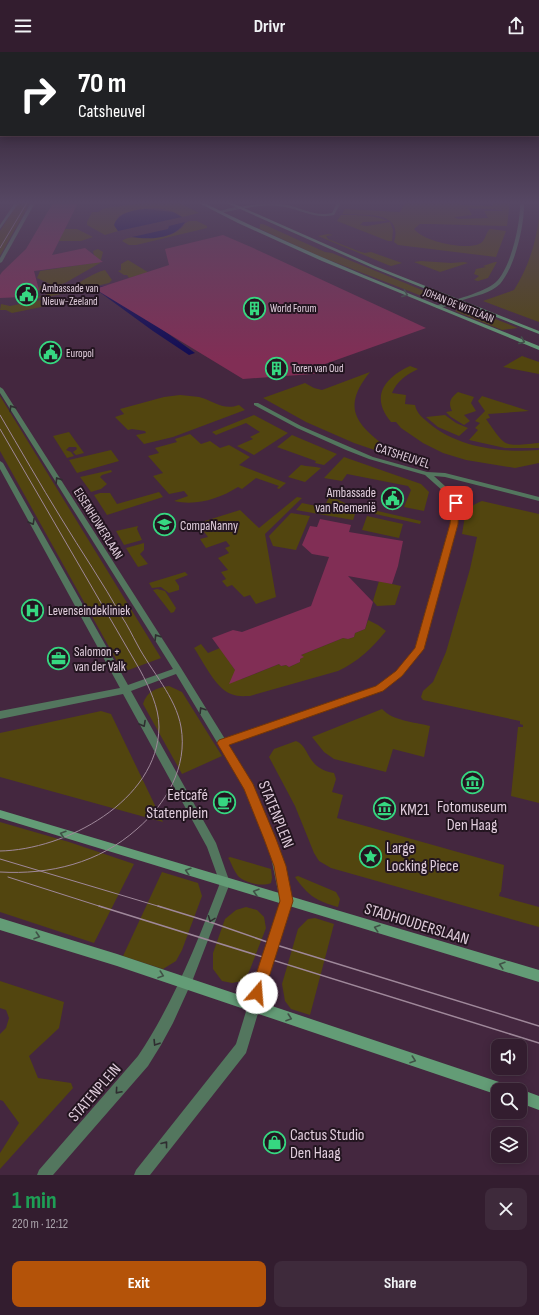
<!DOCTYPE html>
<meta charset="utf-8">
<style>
:root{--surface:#331d2f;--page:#3e2a3b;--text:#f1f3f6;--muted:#a9a2aa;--line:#4e3b4b;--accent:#b45309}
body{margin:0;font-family:"Sofia Sans Condensed",sans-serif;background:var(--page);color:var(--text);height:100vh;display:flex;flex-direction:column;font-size:15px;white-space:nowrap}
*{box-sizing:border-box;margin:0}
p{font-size:13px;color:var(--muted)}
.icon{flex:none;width:22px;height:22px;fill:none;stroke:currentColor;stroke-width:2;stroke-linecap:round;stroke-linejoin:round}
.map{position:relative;height:1123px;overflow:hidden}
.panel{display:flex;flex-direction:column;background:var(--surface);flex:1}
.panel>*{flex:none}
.top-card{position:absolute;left:0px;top:0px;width:539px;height:84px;box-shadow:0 2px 10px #0003,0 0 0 1px var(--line);background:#202124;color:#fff;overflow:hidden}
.tools{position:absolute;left:491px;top:987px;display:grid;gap:8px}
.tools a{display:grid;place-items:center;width:36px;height:36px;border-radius:8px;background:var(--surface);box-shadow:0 2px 10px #0003,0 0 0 1px var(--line);font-size:20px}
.pin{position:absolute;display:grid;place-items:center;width:34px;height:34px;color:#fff;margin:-17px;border-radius:8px;box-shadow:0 2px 6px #0006}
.me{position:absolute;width:44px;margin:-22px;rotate:18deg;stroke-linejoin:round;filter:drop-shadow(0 0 3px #0008)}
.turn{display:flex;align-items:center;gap:14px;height:84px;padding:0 12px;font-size:18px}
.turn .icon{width:52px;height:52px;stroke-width:2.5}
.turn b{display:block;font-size:28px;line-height:34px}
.round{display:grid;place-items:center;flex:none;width:42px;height:42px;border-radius:8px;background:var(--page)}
.headline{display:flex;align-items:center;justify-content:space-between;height:68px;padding:0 12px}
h1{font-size:24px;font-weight:700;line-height:30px;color:#1e9e55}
.primary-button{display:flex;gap:8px;margin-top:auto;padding:8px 12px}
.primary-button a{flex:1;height:46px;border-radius:8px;background:var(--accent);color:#fff;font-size:16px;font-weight:700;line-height:46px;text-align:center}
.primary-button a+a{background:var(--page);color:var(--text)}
header{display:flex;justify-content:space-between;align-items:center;height:52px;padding:0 12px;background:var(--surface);font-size:18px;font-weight:700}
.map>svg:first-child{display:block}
.green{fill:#52450f;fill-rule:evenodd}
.water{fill:#110b54}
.building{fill:#812e55}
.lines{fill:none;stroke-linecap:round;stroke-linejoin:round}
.street{fill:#53765e;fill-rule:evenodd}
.secondary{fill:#639c76;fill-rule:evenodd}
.tram-far1{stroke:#9f889a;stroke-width:1}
.tram{stroke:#9f889a;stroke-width:1.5}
.oneway{stroke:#405247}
.oneway2{stroke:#2f2d30}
.route{fill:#b45309;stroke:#753606}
.labels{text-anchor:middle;stroke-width:4;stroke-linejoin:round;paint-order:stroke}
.far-poi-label{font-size:11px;fill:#e0cddc;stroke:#231520;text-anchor:start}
.far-street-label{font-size:11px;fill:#e0cddc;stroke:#231520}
.street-label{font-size:13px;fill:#e0cddc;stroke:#231520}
.poi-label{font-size:13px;fill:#e0cddc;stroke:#231520;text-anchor:start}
.near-poi-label{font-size:16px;fill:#e0cddc;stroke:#231520;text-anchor:start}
.near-street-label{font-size:16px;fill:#e0cddc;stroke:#231520}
</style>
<header><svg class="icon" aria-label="menu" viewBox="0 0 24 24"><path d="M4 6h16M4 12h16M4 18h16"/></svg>Drivr<svg class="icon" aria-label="share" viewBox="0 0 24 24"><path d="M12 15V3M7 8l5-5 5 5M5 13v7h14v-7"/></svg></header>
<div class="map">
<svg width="539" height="1123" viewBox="0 0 539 1123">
<rect width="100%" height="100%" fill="#44273f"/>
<g class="green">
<polygon points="19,149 31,149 0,204 0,179"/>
<path d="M161,149H176L199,161L182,165C166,152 136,155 119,164L115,175L118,179L105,183L87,173V170L92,160H98L105,156Z"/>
<path d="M408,149H458L460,152L462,153L492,154L491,149H510L507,174L429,172H420L414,177C424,190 465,198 479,192C486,189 485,181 490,177L506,179L496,205L398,193L394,190C404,157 362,164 342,162L345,157L400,160L403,154ZM468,156L502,158L503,159H484L488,166L458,167L454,165L472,163Z"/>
<path d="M341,163C355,163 374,162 387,169L363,170L360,173L367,174L390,170L393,178L392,189H388L337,169Z"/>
<path d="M539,163V270L483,249L514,238C528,216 537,189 539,163Z"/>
<path d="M190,169H197L207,174V176L136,193H129L122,189C131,182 147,187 158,185C165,184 173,183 179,178C184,175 184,170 190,169Z"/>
<polygon points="260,172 263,172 325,200 332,201 439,245 432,248 319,204 258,176 260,176"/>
<polygon points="62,177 77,177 93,185 81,189 57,189"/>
<polygon points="328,182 333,183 326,184 328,187 358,199 365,201 371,200 402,211 391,214 388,213 318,184"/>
<polygon points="98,197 103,200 100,211 65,231 37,239 40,234 50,232 37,226 40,219 93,211 95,207 93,199"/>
<polygon points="128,208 151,222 146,221 129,226 127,223 124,223 118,219 121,218 121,212"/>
<polygon points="421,209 451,211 464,210 468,211 440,220 414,210"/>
<polygon points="495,210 497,210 488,226 478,229 474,228 479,224 474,222 476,217 486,215 483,214"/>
<path d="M105,218L112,228L109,231L57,243L17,250C36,245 56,241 74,233C85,228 93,221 105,218Z"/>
<polygon points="51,246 56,252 12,261 6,258 0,258 1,252 10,254"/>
<polygon points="465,255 518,276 502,278 455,259"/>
<polygon points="522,304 539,310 539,322 503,315"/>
<path d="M410,314L418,317C406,323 397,329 392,341L406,343L405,352L415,353C417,362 423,366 430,372C459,396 503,401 539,398V411L515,416L466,408L443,401L423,391L401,376L396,370H391C370,345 384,326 410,314Z"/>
<path d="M370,320C334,364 368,379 401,407L354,391L306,370L263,346L305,331L314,336L322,338Z"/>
<path d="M458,340L474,345L471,351L476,359L464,363L470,369L464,373L451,365L446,360L452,359C448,351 450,346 458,340Z"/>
<path d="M180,343C187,344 193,344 199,345C214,349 223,359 239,353L245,358L173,385L144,392L136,383L146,381L145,379L132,377L128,378L115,365L124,362L120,357L164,345Z"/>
<polygon points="0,344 161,606 123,620 0,399"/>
<path d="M482,344L529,359L488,362L490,366L486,367C507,397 503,394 539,391V396H505L469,388L478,378L475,376L480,371L475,369L485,359L478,349Z"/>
<polygon points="254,363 288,381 254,403 237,394 253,387 250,385 260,380 246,371 216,383 212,380"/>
<polygon points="445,363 456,371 468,376 459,384 438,375 426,365"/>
<polygon points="69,380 84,401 76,403 73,400 77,397 76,395 69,395 66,398 71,400 74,404 67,406 53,384"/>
<path d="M190,382L201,392L210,389L220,396L229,393L250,405L239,413L286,431L279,437L277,436L279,434L256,426L242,437L238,435C219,447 196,454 174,449L188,444L184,439L169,442L153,424L163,421L148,404L159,401L155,396L177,390L175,387Z"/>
<polygon points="292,383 337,402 324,413 315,411 316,409 277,395"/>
<polygon points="111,398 119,409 77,421 69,408"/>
<polygon points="344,405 421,432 429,440 424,459 404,455 411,438 408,434 347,422 342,429 324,426"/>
<path d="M301,413C308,415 314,414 321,416L305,430L288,425Z"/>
<polygon points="111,418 112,420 102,423 100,425 107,432 101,437 91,440 80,425"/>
<polygon points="159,440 163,445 107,463 94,443 100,441 110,441 117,452"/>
<polygon points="330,444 347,452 421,469 420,472 326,451"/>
<polygon points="297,445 302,446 265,482 276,545 256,552 250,543 244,545 232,533 227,535 222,529 226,527 221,520 228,518 218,506 229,501 225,496 230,494 226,489 206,496 200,487 208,485 201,476 196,477 192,473 240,458 259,476"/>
<path d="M482,449L539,462V751L511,744L518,675H523V673L520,672V669L423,648L421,645L423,639L433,630L446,600L470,517L477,485L462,482C466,463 462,457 482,449Z"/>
<polygon points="302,451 355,462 353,468 296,458"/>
<polygon points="291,461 310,464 296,498 273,494 269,484"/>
<polygon points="367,464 403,472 399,486 362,478"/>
<polygon points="138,474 137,477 142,488 124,493 116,479"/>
<polygon points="144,491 144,498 140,502 148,512 138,515 126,496"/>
<polygon points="185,520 188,523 175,528 179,534 179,538 169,541 161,535 152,536 149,531"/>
<polygon points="379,529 401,534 395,553 377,554 373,549"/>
<polygon points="157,537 165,539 176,556 174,560 171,561 153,538"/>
<path d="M368,568L378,573L386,579C371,597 359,609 338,619L250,644C244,644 238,645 231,642C216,637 203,609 194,596L201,592L208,601L220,596L235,618L237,626L242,627L279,612L281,614L286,613L289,615L300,610V607L303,605L301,603L343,586L348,587L354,585L355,581L365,577Z"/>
<path d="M169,634L182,640L222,704L182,722L143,652C147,639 156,636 169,634Z"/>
<path d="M382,657C393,669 414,670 430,674L424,705L393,697L386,720L334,707L324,700L312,685Z"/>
<polygon points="101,659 111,662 163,770 0,725 0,681"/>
<path d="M296,689C311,695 305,716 334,721L336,727L332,740L343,743L337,766L504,813L501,840H500L499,844L539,855V875L331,816L319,809L314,801L295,754L269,705L274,697Z"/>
<polygon points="0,770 69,790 134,812 94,891 0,860"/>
<path d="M230,805L271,817L272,826L271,831C262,835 245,831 238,824C234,819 232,813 229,807L228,806Z"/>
<polygon points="162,820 198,831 202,844 182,898 176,909 163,917 123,904"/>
<path d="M298,824L336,840L340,847L338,855C317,849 308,844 295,825Z"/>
<polygon points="246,855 257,858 264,865 266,876 249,920 242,929 232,931 222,929 213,917 213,901 225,867 236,858"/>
<polygon points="315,866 334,872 310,963 291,957 285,949 282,932 298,877 308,867"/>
<polygon points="0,929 64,950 59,976 29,1004 38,1026 71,1031 73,1036 0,1117 0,1101 19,1071 3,1049 0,1048 0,982 6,976 9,966 6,958 0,956"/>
</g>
<g class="water">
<path d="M146,157L173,160L182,165L118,179L114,173C118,160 135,158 146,157Z"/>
<path d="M185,170C175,187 150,188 132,185L168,177L169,174Z"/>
<polygon points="109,233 134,257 195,301 189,303 153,279 94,236"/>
</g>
<g class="building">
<polygon points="54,149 79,149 52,203 85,196 103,210 34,219 39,238 22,245 0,246 0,223 2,220 26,197"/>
<polygon points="223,183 251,195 426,276 325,312 340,320 243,327 95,237 169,213 165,197"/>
<polygon points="320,467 351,473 349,480 403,489 398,514 392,532 348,524 373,550 365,577 355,581 354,585 348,587 343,586 301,603 304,605 300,607 300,610 289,615 286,613 281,614 279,612 229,632 235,618 212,586 233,578 242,580 311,554 329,505 312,502 302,493 310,474 317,475"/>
</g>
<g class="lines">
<g class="street">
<polygon points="16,149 20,149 0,177 0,173"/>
<polygon points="32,149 36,149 2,210 0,211 0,206"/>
<path d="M338,149H342L334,163C314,168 297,155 277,154C258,152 238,158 219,161L217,160C231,154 271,150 287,153C302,156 316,165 332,161Z"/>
<path d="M520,149H524C525,172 515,215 500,232C491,241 475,244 463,248C455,251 445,256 436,256V254C452,248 484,241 496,230C511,216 521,170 520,149Z"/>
<path d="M0,335L3,337L181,616L225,687L377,634L396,620L415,596L450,472L452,447L425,423L369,407L346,398L297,376L254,353V351H258L301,374L373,405L427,420L445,421L539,445V449L445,425L434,424L458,446V472L423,597L402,624L383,638L228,693L254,735L280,800L292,849L246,1001L150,1123H134L136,1118L236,992L280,849L270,800L245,737L176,622L131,639L216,791L230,831L193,927L173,971L161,993L148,1014L53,1123H37L39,1118L138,1004C174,950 197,891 220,831L207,795L123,642L0,667V659L120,636L0,417V409L3,411L128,633L173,617L0,341Z"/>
</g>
<g class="secondary">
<path d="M195,149H200C311,204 425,248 539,294V298L322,209L238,171Z"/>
<polygon points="222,149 228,149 375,214 539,279 539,282 373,216"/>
<polygon points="0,758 539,918 539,930 0,766"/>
<polygon points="0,866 117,902 502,1031 507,1033 509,1038 498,1038 498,1043 117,914 0,878"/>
<polygon points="520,1037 539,1044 539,1058 520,1051 520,1038 518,1038"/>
</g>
<g class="tram-far1">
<polyline points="0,196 28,149"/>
<path d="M0,363C20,397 40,432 61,466C81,499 103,531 122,565C128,574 132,583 137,592C151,619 176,645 181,675C188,715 166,752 137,777C99,811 50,823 0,820"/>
<path d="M0,377L140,618C149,635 159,655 159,675C158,749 65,798 0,799"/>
<polyline points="0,807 161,855"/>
<polyline points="8,825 102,855"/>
</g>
<g class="tram">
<polyline points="99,854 539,991"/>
<polyline points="158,854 210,870 273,892 539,974"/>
</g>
</g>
<defs><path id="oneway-chevron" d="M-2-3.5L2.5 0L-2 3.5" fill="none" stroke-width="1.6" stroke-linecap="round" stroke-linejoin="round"/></defs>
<g class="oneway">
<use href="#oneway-chevron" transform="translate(405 242) rotate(21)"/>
<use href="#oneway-chevron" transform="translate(522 289) rotate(22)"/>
<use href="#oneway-chevron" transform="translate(63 782) rotate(-163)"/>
<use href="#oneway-chevron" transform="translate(188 819) rotate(-163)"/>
<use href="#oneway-chevron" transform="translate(256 840) rotate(-164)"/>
<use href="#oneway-chevron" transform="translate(377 876) rotate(-163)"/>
<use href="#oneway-chevron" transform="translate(37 884) rotate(18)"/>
<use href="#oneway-chevron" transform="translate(502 913) rotate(-163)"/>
<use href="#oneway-chevron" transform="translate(161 923) rotate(19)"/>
<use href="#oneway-chevron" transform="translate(289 966) rotate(19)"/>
<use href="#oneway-chevron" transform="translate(413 1008) rotate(19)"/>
</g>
<g class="oneway2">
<use href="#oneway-chevron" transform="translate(12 356) rotate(-122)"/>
<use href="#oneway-chevron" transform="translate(58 428) rotate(-122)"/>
<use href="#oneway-chevron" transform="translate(32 470) rotate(61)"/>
<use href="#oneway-chevron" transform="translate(157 585) rotate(-122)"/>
<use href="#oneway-chevron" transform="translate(202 658) rotate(-122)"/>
<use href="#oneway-chevron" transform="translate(143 672) rotate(61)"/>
<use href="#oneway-chevron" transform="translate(211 867) rotate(111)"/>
<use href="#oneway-chevron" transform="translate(156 991) rotate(122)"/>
<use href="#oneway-chevron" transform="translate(118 1039) rotate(131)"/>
<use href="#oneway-chevron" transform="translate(165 1092) rotate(-52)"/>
</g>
<linearGradient id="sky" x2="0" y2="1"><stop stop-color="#251523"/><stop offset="0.49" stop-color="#564763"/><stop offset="1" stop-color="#564763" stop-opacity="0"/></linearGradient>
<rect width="539" height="307" fill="url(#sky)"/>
<polygon class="route" points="453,449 456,449 459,451 458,472 424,597 402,624 383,639 229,693 253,732 276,787 286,814 293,849 264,941 262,946 257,948 252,946 250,941 280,849 274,814 264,787 244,737 217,691 219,688 376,634 396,619 415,596 450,472"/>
<defs>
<symbol id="civic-ring" viewBox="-11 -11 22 22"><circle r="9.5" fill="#231520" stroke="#36d881" stroke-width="1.5"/><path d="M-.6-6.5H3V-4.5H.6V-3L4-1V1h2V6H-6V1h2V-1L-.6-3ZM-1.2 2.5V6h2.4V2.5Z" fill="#36d881"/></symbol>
<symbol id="building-ring" viewBox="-11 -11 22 22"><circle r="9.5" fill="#231520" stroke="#36d881" stroke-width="1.5"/><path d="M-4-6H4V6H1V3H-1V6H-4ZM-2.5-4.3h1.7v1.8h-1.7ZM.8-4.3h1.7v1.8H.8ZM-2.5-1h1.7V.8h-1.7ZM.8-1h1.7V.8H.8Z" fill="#36d881"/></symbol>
<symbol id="school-ring" viewBox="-11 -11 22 22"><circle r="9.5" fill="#231520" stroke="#36d881" stroke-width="1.5"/><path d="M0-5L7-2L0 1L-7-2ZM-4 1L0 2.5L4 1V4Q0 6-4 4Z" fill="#36d881"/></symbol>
<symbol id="hospital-ring" viewBox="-11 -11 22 22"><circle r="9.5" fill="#231520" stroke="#36d881" stroke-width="1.5"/><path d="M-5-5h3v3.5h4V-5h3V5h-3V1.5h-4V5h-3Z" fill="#36d881"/></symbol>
<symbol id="office-ring" viewBox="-11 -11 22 22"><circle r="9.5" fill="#231520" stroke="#36d881" stroke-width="1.5"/><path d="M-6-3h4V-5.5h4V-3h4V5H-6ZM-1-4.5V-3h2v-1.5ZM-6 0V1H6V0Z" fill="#36d881"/></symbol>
<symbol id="museum-ring" viewBox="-11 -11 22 22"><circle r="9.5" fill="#231520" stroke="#36d881" stroke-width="1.5"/><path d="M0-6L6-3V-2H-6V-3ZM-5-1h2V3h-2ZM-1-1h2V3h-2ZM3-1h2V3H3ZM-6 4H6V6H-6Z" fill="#36d881"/></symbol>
<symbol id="cafe-ring" viewBox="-11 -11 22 22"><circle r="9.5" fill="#231520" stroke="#36d881" stroke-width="1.5"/><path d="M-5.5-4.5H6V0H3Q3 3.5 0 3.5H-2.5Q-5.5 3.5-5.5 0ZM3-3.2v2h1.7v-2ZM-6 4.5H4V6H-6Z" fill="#36d881"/></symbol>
<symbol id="sight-ring" viewBox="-11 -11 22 22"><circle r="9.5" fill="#231520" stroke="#36d881" stroke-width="1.5"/><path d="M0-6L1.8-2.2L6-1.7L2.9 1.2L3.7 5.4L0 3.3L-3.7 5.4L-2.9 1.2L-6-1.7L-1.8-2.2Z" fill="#36d881"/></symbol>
<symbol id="shop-ring" viewBox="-11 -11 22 22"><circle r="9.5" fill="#231520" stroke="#36d881" stroke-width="1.5"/><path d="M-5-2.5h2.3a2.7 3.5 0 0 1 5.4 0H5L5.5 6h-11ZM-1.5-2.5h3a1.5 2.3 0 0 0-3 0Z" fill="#36d881"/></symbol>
</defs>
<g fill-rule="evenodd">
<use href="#civic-ring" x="14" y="230" width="25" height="25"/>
<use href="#building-ring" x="242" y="244" width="25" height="25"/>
<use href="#civic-ring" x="38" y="288" width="25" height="25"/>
<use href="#building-ring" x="264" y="304" width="25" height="25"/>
<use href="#civic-ring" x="380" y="434" width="25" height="25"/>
<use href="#school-ring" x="152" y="460" width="25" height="25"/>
<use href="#hospital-ring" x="20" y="546" width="25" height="25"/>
<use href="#office-ring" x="46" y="594" width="25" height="25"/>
<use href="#museum-ring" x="460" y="718" width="25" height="25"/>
<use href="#cafe-ring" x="212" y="738" width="25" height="25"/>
<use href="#museum-ring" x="372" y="744" width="25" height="25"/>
<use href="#sight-ring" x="358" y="792" width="25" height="25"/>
<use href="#shop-ring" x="262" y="1078" width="25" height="25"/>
</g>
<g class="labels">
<g class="far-poi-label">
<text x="42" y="240">Ambassade van<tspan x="42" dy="13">Nieuw-Zeeland</tspan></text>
<text x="270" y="260">World Forum</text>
<text x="66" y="305">Europol</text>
<text x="292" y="320">Toren van Oud</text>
</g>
<g class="far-street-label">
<text transform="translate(459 253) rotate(22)" y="4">JOHAN DE WITTLAAN</text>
</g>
<g class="street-label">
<text transform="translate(403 403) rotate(18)" y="5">CATSHEUVEL</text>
<text transform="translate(99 471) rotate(58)" y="5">EISENHOWERLAAN</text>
</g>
<g class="poi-label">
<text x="376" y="445" text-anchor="end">Ambassade<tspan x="376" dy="15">van Roemenië</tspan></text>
<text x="180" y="478">CompaNanny</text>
<text x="48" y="563">Levenseindekliniek</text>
<text x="74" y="604">Salomon +<tspan x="74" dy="15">van der Valk</tspan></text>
</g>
<g class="near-poi-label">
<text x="208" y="748" text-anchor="end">Eetcafé<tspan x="208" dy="18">Statenplein</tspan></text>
<text x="472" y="760" text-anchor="middle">Fotomuseum<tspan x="472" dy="18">Den Haag</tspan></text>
<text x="400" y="763">KM21</text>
<text x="386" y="801">Large<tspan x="386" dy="18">Locking Piece</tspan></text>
<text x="290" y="1088">Cactus Studio<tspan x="290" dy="18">Den Haag</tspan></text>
</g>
<g class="near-street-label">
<text transform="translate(277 762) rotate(68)" y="6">STATENPLEIN</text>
<text transform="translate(417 871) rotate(17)" y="6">STADHOUDERSLAAN</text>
<text transform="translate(94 1040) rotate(-49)" y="6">STATENPLEIN</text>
</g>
</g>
</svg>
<div class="tools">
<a><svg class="icon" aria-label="sound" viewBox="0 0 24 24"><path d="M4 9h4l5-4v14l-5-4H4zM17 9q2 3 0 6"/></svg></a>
<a><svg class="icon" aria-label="search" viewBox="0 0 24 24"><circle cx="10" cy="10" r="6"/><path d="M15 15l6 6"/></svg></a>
<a><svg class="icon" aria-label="layers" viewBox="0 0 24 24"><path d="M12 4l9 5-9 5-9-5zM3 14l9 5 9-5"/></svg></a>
</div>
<div class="pin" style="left:456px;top:451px;background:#d93025"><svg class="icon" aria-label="arrive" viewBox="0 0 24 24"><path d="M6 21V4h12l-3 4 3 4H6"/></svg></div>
<svg class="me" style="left:257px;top:941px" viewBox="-20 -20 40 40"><circle r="19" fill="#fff"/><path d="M0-13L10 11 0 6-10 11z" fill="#b45309"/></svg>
<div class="top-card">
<div class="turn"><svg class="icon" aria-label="right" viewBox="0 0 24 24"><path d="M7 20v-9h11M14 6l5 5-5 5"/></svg><div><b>70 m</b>Catsheuvel</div></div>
</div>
</div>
<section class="panel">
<div class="headline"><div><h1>1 min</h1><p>220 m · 12:12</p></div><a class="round"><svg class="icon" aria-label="close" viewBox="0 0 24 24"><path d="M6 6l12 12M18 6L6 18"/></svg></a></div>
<div class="primary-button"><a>Exit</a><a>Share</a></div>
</section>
